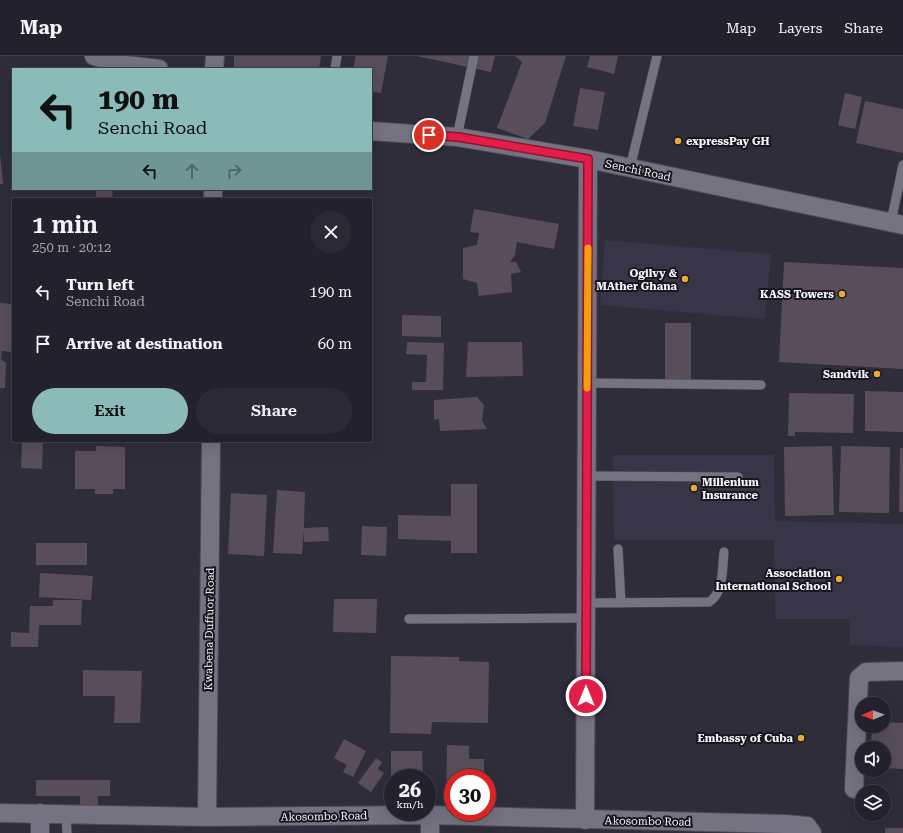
<!DOCTYPE html>
<meta charset="utf-8">
<style>
:root{--surface:#23222c;--page:#2b2a34;--text:#f1f3f6;--muted:#a3a4a9;--line:#403f48;--accent:#8bbbb9}
body{margin:0;font-family:"Roboto Serif",serif;background:var(--page);color:var(--text);height:100vh;display:flex;flex-direction:column;font-size:15px;white-space:nowrap}
*{box-sizing:border-box;margin:0}
p{font-size:13px;color:var(--muted)}
.icon{flex:none;width:22px;height:22px;fill:none;stroke:currentColor;stroke-width:2;stroke-linecap:round;stroke-linejoin:round}
.map{position:relative;flex:1;overflow:hidden}
.side{position:absolute;left:12px;top:142px;width:360px;height:244px;display:flex;flex-direction:column;background:var(--surface);border-radius:0px;box-shadow:0 4px 16px #0002,0 0 0 1px var(--line)}
.side>*{flex:none}
.top-card{position:absolute;left:12px;top:12px;width:360px;height:122px;border-radius:0px;box-shadow:0 4px 16px #0002,0 0 0 1px var(--line);background:#8bbbb9;color:#111;overflow:hidden}
.needle{width:26px;rotate:269deg}
.tools{position:absolute;left:855px;top:641px;display:grid;gap:8px}
.tools a{display:grid;place-items:center;width:36px;height:36px;border-radius:50%;background:var(--surface);box-shadow:0 4px 16px #0002,0 0 0 1px var(--line);font-size:20px}
.speed{position:absolute;left:384px;top:713px;display:flex;gap:8px;font-size:20px;font-weight:700;text-align:center}
.speed>*{display:grid;place-content:center;width:52px;height:52px;border-radius:50%;background:var(--surface);box-shadow:0 4px 16px #0002,0 0 0 1px var(--line);line-height:1}
.speed small{font-size:10px;font-weight:400}
.speed .limit{border:6px solid #d22;background:#fff;color:#111}
.pin{position:absolute;display:grid;place-items:center;width:34px;height:34px;color:#fff;margin:-17px;border:2px solid #fff;border-radius:50%;box-shadow:0 1px 4px #0007}
.me{position:absolute;width:44px;margin:-22px;rotate:0deg;stroke-linejoin:round;filter:drop-shadow(0 0 3px #0008)}
.turn{display:flex;align-items:center;gap:14px;height:84px;padding:0 20px;font-size:18px}
.turn .icon{width:52px;height:52px;stroke-width:2.5}
.turn b{display:block;font-size:28px;line-height:34px}
.lanes{display:flex;align-items:center;height:38px;padding:0 20px;background:#0003;justify-content:center;gap:20px;direction:ltr}
.lanes .off{opacity:.35}
.round{display:grid;place-items:center;flex:none;width:42px;height:42px;border-radius:21px;background:var(--page)}
.overview{display:flex;align-items:center;justify-content:space-between;height:68px;padding:0 20px}
h1{font-size:24px;font-weight:600;line-height:30px}
.action{display:flex;gap:8px;margin-top:auto;padding:8px 20px}
.action a{flex:1;height:46px;border-radius:24px;background:var(--accent);color:#111;font-size:16px;font-weight:600;line-height:46px;text-align:center}
.action a+a{background:var(--page);color:var(--text)}
ul{padding:0;list-style:none}
li{display:flex;align-items:center;gap:12px;height:52px;padding:0 20px}
li div{flex:1}
li b{display:block;font-size:15px}
li em{font-style:normal}
header{display:flex;align-items:center;gap:24px;box-sizing:border-box;height:56px;padding:0 20px;background:var(--surface);border-bottom:1px solid var(--line)}
header strong{font-size:19px}
nav{display:flex;gap:22px;margin-inline-start:auto;font-size:14px}
.map>svg:first-child{display:block}
.built{fill:#393548}
.building{fill:#584e5a}
.lines{fill:none;stroke-linecap:round;stroke-linejoin:round}
.lane-casing{stroke:#4c4a55;stroke-width:10}
.street-casing{stroke:#4c4a55;stroke-width:20}
.lane{stroke:#757281;stroke-width:9}
.street{stroke:#757281;stroke-width:18}
.route-casing{stroke:#92132f;stroke-width:10}
.route{stroke:#e11d48;stroke-width:7}
.slow{stroke:#f59e0b;stroke-width:7}
.poi-dot{fill:#e7ac37;stroke:#17161c;stroke-width:1.5}
.labels{text-anchor:middle;stroke-width:4;stroke-linejoin:round;paint-order:stroke}
.poi-label{font-size:11px;font-weight:bold;fill:#f4f2fb;stroke:#17161c;text-anchor:end}
.street-label{font-size:11px;fill:#f4f2fb;stroke:#17161c}
</style>
<header>
<strong>Map</strong>
<nav><a>Map</a><a>Layers</a><a>Share</a></nav>
</header>
<div class="map">
<svg width="903" height="777" viewBox="0 0 903 777">
<rect width="100%" height="100%" fill="#2f2d3a"/>
<g class="built">
<polygon points="605,184 771,198 765,263 600,249"/>
<polygon points="613,399 774,399 775,465 903,468 903,591 850,589 849,563 775,563 774,484 614,484"/>
</g>
<g class="building">
<polygon points="234,0 321,0 319,13 234,13"/>
<polygon points="356,0 388,0 381,37 371,35 371,13 353,13"/>
<polygon points="417,0 495,0 491,16"/>
<polygon points="515,0 566,0 545,67 528,83 497,72 522,6"/>
<polygon points="590,0 618,0 614,18 587,11"/>
<polygon points="580,32 605,36 598,74 573,70"/>
<polygon points="845,37 862,41 855,73 838,69"/>
<polygon points="865,45 903,53 903,97 856,87"/>
<polygon points="0,98 3,128 0,128"/>
<polygon points="96,133 113,133 112,143 96,143"/>
<polygon points="474,153 559,168 554,193 517,186 515,199 510,206 516,206 521,216 511,218 512,236 479,240 477,227 463,223 463,192 477,189 479,177 470,176"/>
<polygon points="784,206 903,212 903,313 779,306"/>
<polygon points="0,247 13,248 12,296 2,295 1,303 6,307 5,332 0,332"/>
<polygon points="402,259 441,260 441,281 402,280"/>
<rect x="665" y="267" width="26" height="60"/>
<polygon points="407,286 444,287 443,334 412,334 412,326 426,326 427,299 406,298"/>
<polygon points="468,286 522,286 523,320 466,321"/>
<polygon points="865,335 903,336 903,376 865,375"/>
<polygon points="789,337 854,338 853,377 795,376 795,380 788,380"/>
<polygon points="477,341 484,349 482,365 487,373 440,375 439,363 434,364 434,344"/>
<polygon points="22,385 43,385 42,413 21,412"/>
<polygon points="96,390 125,391 125,433 113,433 113,438 95,438 95,433 75,433 75,395 96,395"/>
<polygon points="832,390 834,459 785,460 784,391"/>
<polygon points="841,390 890,391 889,457 839,456"/>
<polygon points="900,392 903,392 903,456 899,456"/>
<polygon points="451,428 477,428 477,497 451,497 451,485 398,483 398,459 451,460"/>
<polygon points="277,434 305,436 304,472 328,471 329,485 304,486 304,473 302,498 273,497"/>
<polygon points="231,437 267,439 264,500 228,498"/>
<polygon points="362,470 387,471 386,500 361,499"/>
<rect x="36" y="487" width="51" height="22"/>
<polygon points="40,517 93,520 91,544 39,541"/>
<polygon points="334,543 377,543 376,577 333,576"/>
<polygon points="53,544 82,544 81,569 39,569 38,591 11,591 11,576 29,577 30,550 53,550"/>
<polygon points="391,600 459,601 459,605 489,606 488,667 432,666 431,678 390,677"/>
<polygon points="83,614 142,615 140,667 114,667 115,640 83,640"/>
<polygon points="884,666 903,667 903,713 884,712 884,692 871,692 872,670 884,670"/>
<polygon points="344,683 366,695 353,721 343,716 347,709 334,702"/>
<polygon points="447,689 469,690 469,703 484,703 484,722 453,722 453,753 446,753"/>
<polygon points="391,695 422,695 423,720 391,720"/>
<polygon points="376,702 382,706 378,713 384,717 371,736 358,727"/>
<polygon points="36,724 110,724 110,740 98,740 98,756 80,756 80,740 36,740"/>
<rect x="885" y="772" width="18" height="5"/>
</g>
<g class="lines">
<defs>
<g id="lane">
<polyline points="335,13 337,0"/>
<polyline points="457,81 474,0"/>
<polyline points="630,112 657,0"/>
<polyline points="891,166 903,109"/>
<polyline points="587,327 761,329"/>
<polyline points="587,420 738,421"/>
<polyline points="618,493 621,547"/>
<path d="M586,547L709,546C724,537 722,513 724,496"/>
<polyline points="409,563 586,562"/>
<polyline points="66,758 67,777"/>
</g>
<g id="street">
<polyline points="94,0 126,9 159,13"/>
<polyline points="214,13 215,0"/>
<polyline points="371,75 457,81 588,103 903,169"/>
<polyline points="213,143 213,133"/>
<polyline points="854,733 859,622 866,616 903,615"/>
<polyline points="0,757 207,761 430,759 784,768 807,770 812,777"/>
<polyline points="207,761 211,385"/>
<polyline points="585,764 588,103"/>
<polyline points="40,777 40,757"/>
<polyline points="430,777 430,759"/>
</g>
</defs>
<use href="#lane" class="lane-casing"/>
<use href="#street" class="street-casing"/>
<use href="#lane" class="lane"/>
<use href="#street" class="street"/>
</g>
<g class="lines">
<defs>
<polyline id="route" points="429,79 458,81 588,103 586,640"/>
</defs>
<use href="#route" class="route-casing"/>
<use href="#route" class="route"/>
<polyline class="slow" points="587,332 588,192"/>
</g>
<g class="poi-dot">
<circle cx="678" cy="85" r="4"/>
<circle cx="685" cy="223" r="4"/>
<circle cx="842" cy="238" r="4"/>
<circle cx="877" cy="318" r="4"/>
<circle cx="694" cy="432" r="4"/>
<circle cx="839" cy="523" r="4"/>
<circle cx="801" cy="682" r="4"/>
</g>
<g class="labels">
<g class="poi-label">
<text x="686" y="89" text-anchor="start">expressPay GH</text>
<text x="677" y="221">Ogilvy &amp;<tspan x="677" dy="13">MAther Ghana</tspan></text>
<text x="834" y="242">KASS Towers</text>
<text x="869" y="322">Sandvik</text>
<text x="702" y="430" text-anchor="start">Millenium<tspan x="702" dy="13">Insurance</tspan></text>
<text x="831" y="521">Association<tspan x="831" dy="13">International School</tspan></text>
<text x="793" y="686">Embassy of Cuba</text>
</g>
<g class="street-label">
<text transform="translate(638 114) rotate(12)" y="4">Senchi Road</text>
<text transform="translate(209 573) rotate(-89)" y="4">Kwabena Duffuor Road</text>
<text transform="translate(324 760) rotate(-1)" y="4">Akosombo Road</text>
<text transform="translate(648 765) rotate(1)" y="4">Akosombo Road</text>
</g>
</g>
</svg>
<div class="tools">
<a><svg class="needle" viewBox="-14 -14 28 28"><path d="M0-13l5 13h-10z" fill="#e53935"/><path d="M0 13l5-13h-10z" fill="#a3a4a9"/></svg></a>
<a><svg class="icon" aria-label="sound" viewBox="0 0 24 24"><path d="M4 9h4l5-4v14l-5-4H4zM17 9q2 3 0 6"/></svg></a>
<a><svg class="icon" aria-label="layers" viewBox="0 0 24 24"><path d="M12 4l9 5-9 5-9-5zM3 14l9 5 9-5"/></svg></a>
</div>
<div class="speed"><div>26<small>km/h</small></div><div class="limit">30</div></div>
<div class="pin" style="left:429px;top:79px;background:#d93025"><svg class="icon" aria-label="arrive" viewBox="0 0 24 24"><path d="M6 21V4h12l-3 4 3 4H6"/></svg></div>
<svg class="me" style="left:586px;top:640px" viewBox="-20 -20 40 40"><circle r="17" fill="#e11d48" stroke="#fff" stroke-width="3"/><path d="M0-11L8 9 0 5-8 9z" fill="#fff"/></svg>
<div class="top-card">
<div class="turn"><svg class="icon" aria-label="left" viewBox="0 0 24 24"><path d="M17 20v-9H6M10 6l-5 5 5 5"/></svg><div><b>190 m</b>Senchi Road</div></div>
<div class="lanes"><svg class="icon" aria-label="left" viewBox="0 0 24 24"><path d="M17 20v-9H6M10 6l-5 5 5 5"/></svg><svg class="icon off" aria-label="ahead" viewBox="0 0 24 24"><path d="M12 20V5M6 11l6-6 6 6"/></svg><svg class="icon off" aria-label="right" viewBox="0 0 24 24"><path d="M7 20v-9h11M14 6l5 5-5 5"/></svg></div>
</div>
<section class="side">
<div class="overview"><div><h1>1 min</h1><p>250 m · 20:12</p></div><a class="round"><svg class="icon" aria-label="close" viewBox="0 0 24 24"><path d="M6 6l12 12M18 6L6 18"/></svg></a></div>
<ul>
<li><svg class="icon" aria-label="left" viewBox="0 0 24 24"><path d="M17 20v-9H6M10 6l-5 5 5 5"/></svg><div><b>Turn left</b><p>Senchi Road</p></div><em>190 m</em></li>
<li><svg class="icon" aria-label="arrive" viewBox="0 0 24 24"><path d="M6 21V4h12l-3 4 3 4H6"/></svg><div><b>Arrive at destination</b></div><em>60 m</em></li>
</ul>
<div class="action"><a>Exit</a><a>Share</a></div>
</section>
</div>
